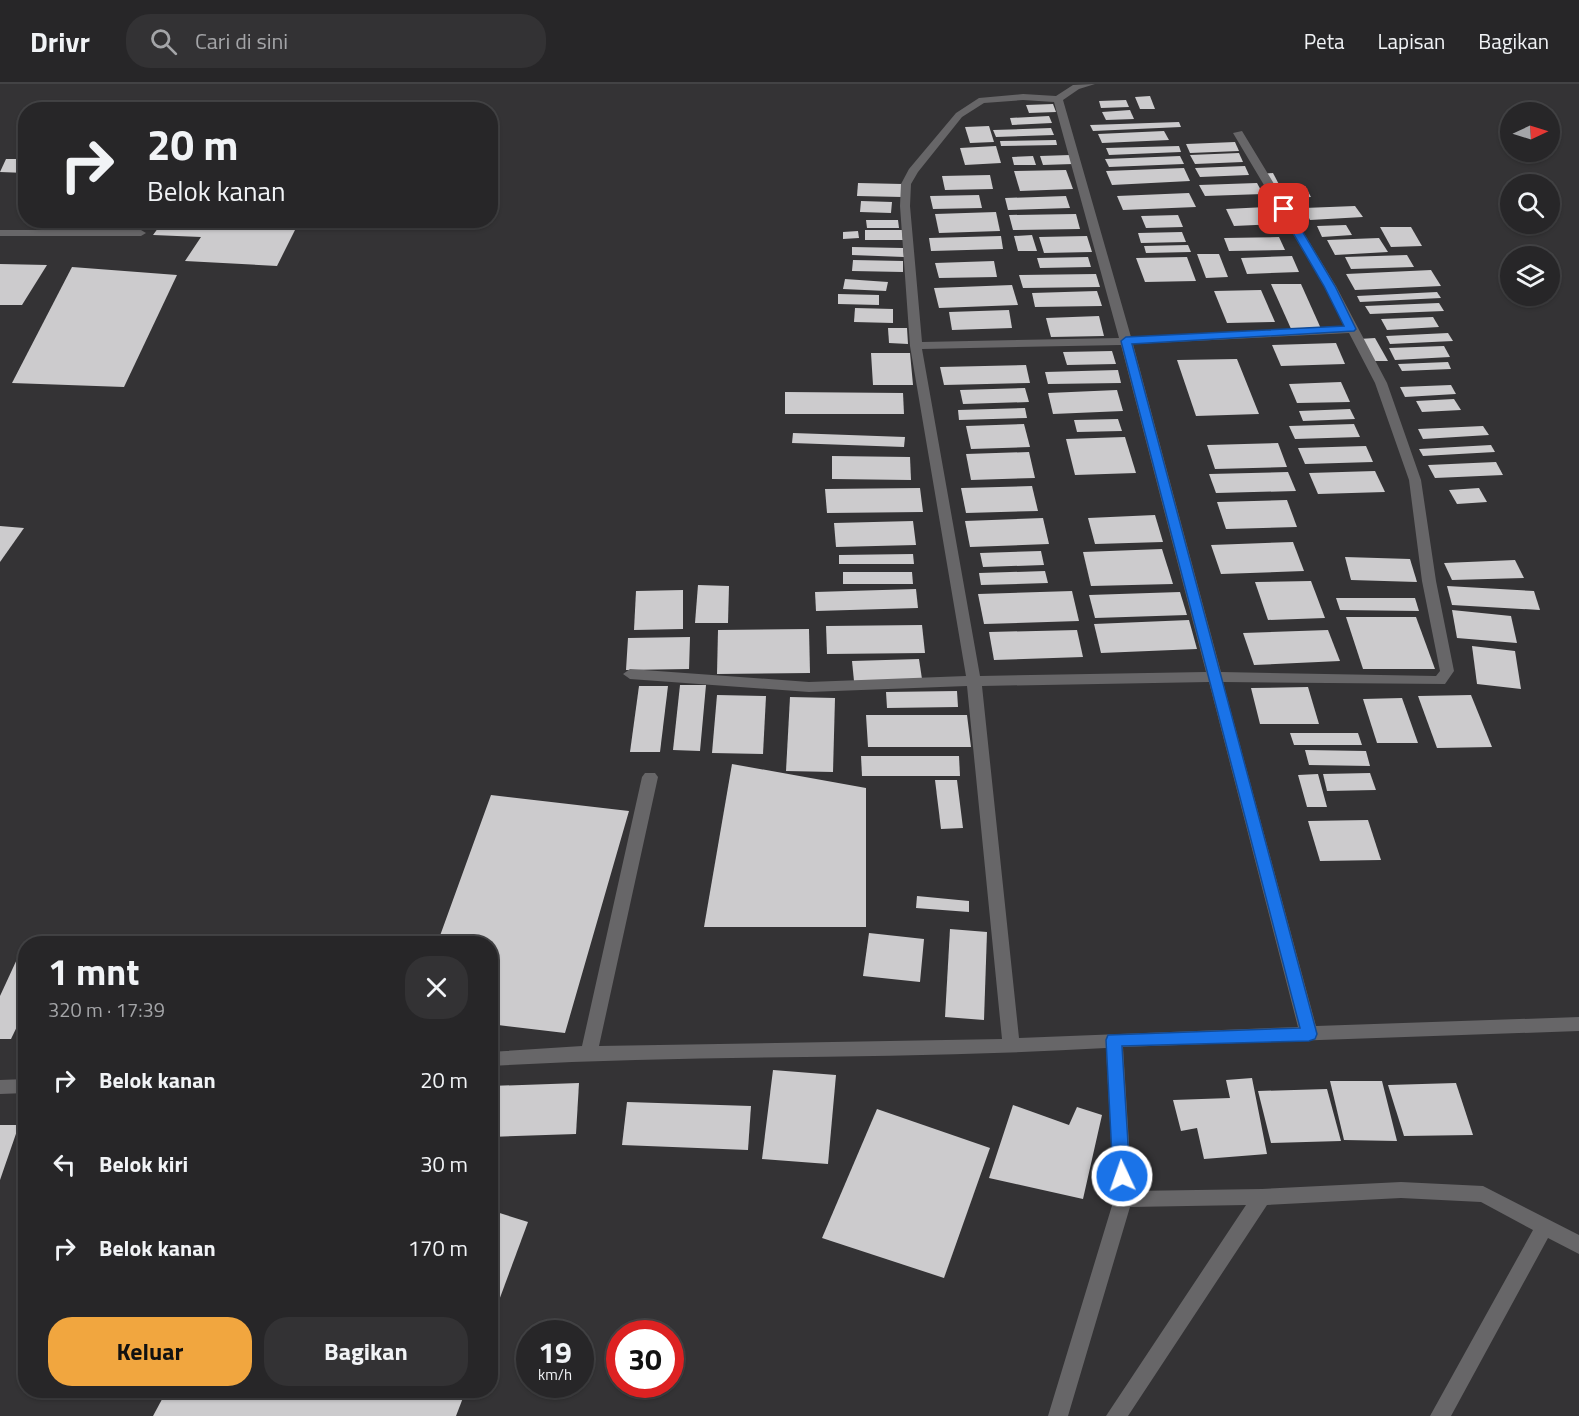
<!DOCTYPE html>
<html lang="id">
<meta charset="utf-8">
<style>
:root{--surface:#272628;--page:#333234;--text:#f1f3f6;--muted:#a4a5a8;--line:#434345;--accent:#f1a63f}
body{margin:0;font-family:"Titillium Web",sans-serif;background:var(--page);color:var(--text);height:100vh;display:flex;flex-direction:column;font-size:22px;white-space:nowrap}
*{box-sizing:border-box;margin:0}
p{font-size:20px;color:var(--muted)}
.icon{flex:none;width:33px;height:33px;fill:none;stroke:currentColor;stroke-width:2;stroke-linecap:round;stroke-linejoin:round}
.map{position:relative;flex:1;overflow:hidden}
.sheet{position:absolute;left:18px;top:852px;width:480px;height:462px;display:flex;flex-direction:column;background:var(--surface);border-radius:24px;box-shadow:0 2px 4px #0004,0 0 0 2px var(--line)}
.sheet>*{flex:none}
.banner{position:absolute;left:18px;top:18px;width:480px;height:126px;border-radius:24px;box-shadow:0 2px 4px #0004,0 0 0 2px var(--line);background:#272628;color:var(--text);overflow:hidden}
.needle{width:39px;rotate:86deg}
.tools{position:absolute;left:1500px;top:18px;display:grid;gap:12px}
.tools a{display:grid;place-items:center;width:60px;height:60px;border-radius:50%;background:var(--surface);box-shadow:0 2px 4px #0004,0 0 0 2px var(--line);font-size:30px}
.speed{position:absolute;left:516px;top:1236px;display:flex;gap:12px;font-size:30px;font-weight:700;text-align:center}
.speed>*{display:grid;place-content:center;width:78px;height:78px;border-radius:50%;background:var(--surface);box-shadow:0 2px 4px #0004,0 0 0 2px var(--line);line-height:1}
.speed small{font-size:15px;font-weight:400}
.speed .limit{border:9px solid #d22;background:#fff;color:#111}
.pin{position:absolute;display:grid;place-items:center;width:51px;height:51px;color:#fff;margin:-26px;border-radius:12px;box-shadow:0 3px 9px #0006}
.me{position:absolute;width:66px;margin:-33px;rotate:357deg;stroke-linejoin:round;filter:drop-shadow(0 0 4px #0008)}
.turn{display:flex;align-items:center;gap:21px;height:126px;padding:0 30px;font-size:27px}
.turn .icon{width:78px;height:78px;stroke-width:2.5}
.turn b{display:block;font-size:42px;line-height:51px}
.round{display:grid;place-items:center;flex:none;width:63px;height:63px;border-radius:24px;background:var(--page)}
.overview{display:flex;align-items:center;justify-content:space-between;height:102px;padding:0 30px}
h1{font-size:36px;font-weight:700;line-height:45px}
.primary-button{display:flex;gap:12px;margin-top:auto;padding:12px 30px}
.primary-button a{flex:1;height:69px;border-radius:24px;background:var(--accent);color:#111;font-size:24px;font-weight:700;line-height:69px;text-align:center}
.primary-button a+a{background:var(--page);color:var(--text)}
ul{padding:0;list-style:none}
li{display:flex;align-items:center;gap:18px;height:84px;padding:0 30px}
li div{flex:1}
li b{display:block;font-size:22px}
li em{font-style:normal}
header{display:flex;align-items:center;gap:36px;box-sizing:border-box;height:84px;padding:0 30px;background:var(--surface);border-bottom:2px solid var(--line)}
header strong{font-size:28px}
nav{display:flex;gap:33px;margin-inline-start:auto;font-size:21px}
.search{width:420px;height:54px;background:var(--page);display:flex;align-items:center;gap:15px;box-sizing:border-box;padding:0 21px;border-radius:24px;color:var(--muted);font-size:22px}
.map>svg:first-child{display:block}
.building{fill:#cccbcd}
.lines{fill:none;stroke-linecap:round;stroke-linejoin:round}
.minor{fill:#676668;fill-rule:evenodd}
.route{fill:#1a73e8;stroke:#114b97;stroke-width:1.5}
</style>
<header>
<strong>Drivr</strong>
<div class="search"><svg class="icon" aria-label="search" viewBox="0 0 24 24"><circle cx="10" cy="10" r="6"/><path d="M15 15l6 6"/></svg>Cari di sini</div>
<nav><a>Peta</a><a>Lapisan</a><a>Bagikan</a></nav>
</header>
<div class="map">
<svg width="1579" height="1332" viewBox="0 0 1579 1332">
<rect width="100%" height="100%" fill="#343335"/>
<g class="building">
<polygon points="1150,12 1155,25 1140,25 1135,13"/>
<polygon points="1126,16 1129,23 1101,24 1099,17"/>
<polygon points="1053,20 1056,28 1029,29 1026,21"/>
<polygon points="1130,26 1134,35 1106,36 1102,28"/>
<polygon points="1049,32 1052,39 1012,41 1010,34"/>
<polygon points="1179,38 1181,43 1093,47 1090,41"/>
<polygon points="989,42 994,58 970,59 965,43"/>
<polygon points="1051,44 1054,51 996,53 993,46"/>
<polygon points="1164,47 1169,56 1102,59 1098,50"/>
<polygon points="1056,56 1057,61 1001,62 1000,57"/>
<polygon points="1235,58 1239,67 1190,69 1186,60"/>
<polygon points="996,62 1001,79 965,81 960,64"/>
<polygon points="1179,62 1181,68 1109,71 1106,64"/>
<polygon points="1239,69 1243,78 1195,80 1190,71"/>
<polygon points="1070,71 1073,80 1043,81 1040,72"/>
<polygon points="1033,72 1036,81 1014,81 1012,73"/>
<polygon points="1180,72 1184,80 1109,83 1105,75"/>
<polygon points="6,75 26,75 26,89 0,88"/>
<polygon points="1245,82 1249,91 1200,93 1195,84"/>
<polygon points="1184,84 1190,97 1112,101 1106,87"/>
<polygon points="1066,86 1073,105 1020,107 1014,87"/>
<polygon points="1273,89 1284,110 1272,111 1261,90"/>
<polygon points="990,91 993,105 945,106 942,92"/>
<polygon points="858,99 902,100 902,113 857,112"/>
<polygon points="1257,99 1263,110 1205,112 1199,101"/>
<polygon points="1305,102 1311,113 1293,114 1288,103"/>
<polygon points="1189,109 1196,123 1123,126 1117,112"/>
<polygon points="979,111 982,124 933,125 930,112"/>
<polygon points="1066,112 1070,124 1008,126 1005,114"/>
<polygon points="861,117 892,118 891,129 860,128"/>
<polygon points="1293,121 1301,136 1287,136 1279,122"/>
<polygon points="1355,122 1363,133 1310,136 1304,124"/>
<polygon points="1266,123 1275,140 1234,142 1226,125"/>
<polygon points="996,128 1000,147 939,149 935,130"/>
<polygon points="1076,130 1080,145 1013,146 1009,131"/>
<polygon points="1178,131 1183,143 1146,144 1141,132"/>
<polygon points="164,136 300,136 277,182 185,177 201,153 153,151"/>
<polygon points="866,136 898,136 899,144 867,144"/>
<polygon points="1346,141 1352,151 1322,153 1317,142"/>
<polygon points="1380,143 1411,143 1422,162 1391,163"/>
<polygon points="865,146 902,146 903,156 865,156"/>
<polygon points="858,147 859,154 843,155 843,148"/>
<polygon points="1182,148 1186,158 1141,159 1138,149"/>
<polygon points="1032,151 1037,167 1018,167 1014,152"/>
<polygon points="1001,152 1003,165 931,167 929,154"/>
<polygon points="1087,152 1092,168 1044,169 1039,153"/>
<polygon points="1279,153 1285,166 1229,167 1224,154"/>
<polygon points="1379,154 1388,168 1335,171 1327,156"/>
<polygon points="1188,161 1191,168 1146,169 1144,162"/>
<polygon points="852,163 903,164 904,173 852,171"/>
<polygon points="1197,170 1219,170 1228,193 1206,194"/>
<polygon points="1407,171 1414,183 1351,185 1345,173"/>
<polygon points="1292,172 1299,188 1247,190 1241,174"/>
<polygon points="1088,173 1091,183 1040,184 1037,174"/>
<polygon points="1187,173 1196,197 1145,198 1136,174"/>
<polygon points="853,176 903,177 903,188 852,187"/>
<polygon points="994,177 997,193 939,194 935,179"/>
<polygon points="0,180 47,181 22,221 0,221"/>
<polygon points="72,183 177,191 124,303 12,299"/>
<polygon points="1431,186 1441,202 1355,206 1346,190"/>
<polygon points="1096,190 1100,203 1023,204 1019,191"/>
<polygon points="845,195 888,198 886,207 843,205"/>
<polygon points="1271,200 1301,200 1322,247 1292,247"/>
<polygon points="1012,201 1018,221 939,224 934,204"/>
<polygon points="1261,206 1275,238 1227,239 1214,207"/>
<polygon points="1097,207 1102,222 1035,223 1032,209"/>
<polygon points="1437,208 1441,214 1360,218 1357,212"/>
<polygon points="838,210 879,211 879,221 838,220"/>
<polygon points="1439,219 1444,227 1370,230 1365,222"/>
<polygon points="855,224 893,225 893,239 854,238"/>
<polygon points="1009,226 1012,244 952,246 949,228"/>
<polygon points="1099,232 1104,252 1051,253 1046,234"/>
<polygon points="1433,233 1439,243 1387,246 1381,235"/>
<polygon points="888,244 907,244 908,260 889,259"/>
<polygon points="1448,249 1453,257 1390,260 1386,252"/>
<polygon points="1375,254 1388,277 1371,277 1359,255"/>
<polygon points="1336,259 1345,280 1281,282 1272,261"/>
<polygon points="1444,262 1450,273 1395,276 1389,264"/>
<polygon points="1112,267 1116,280 1067,281 1063,268"/>
<polygon points="871,269 910,269 913,301 873,301"/>
<polygon points="1237,275 1259,330 1196,332 1177,276"/>
<polygon points="1448,278 1451,285 1402,287 1398,280"/>
<polygon points="1026,281 1030,299 944,301 940,283"/>
<polygon points="1118,286 1121,299 1048,300 1045,288"/>
<polygon points="1341,298 1350,318 1297,319 1289,300"/>
<polygon points="1451,301 1456,310 1405,313 1400,303"/>
<polygon points="1025,304 1029,318 963,320 960,306"/>
<polygon points="1117,306 1123,327 1053,330 1048,309"/>
<polygon points="785,308 903,309 904,330 785,330"/>
<polygon points="1454,315 1461,326 1422,328 1416,317"/>
<polygon points="1025,324 1027,334 959,336 958,326"/>
<polygon points="1350,325 1355,335 1303,337 1299,327"/>
<polygon points="1118,335 1122,347 1077,348 1074,336"/>
<polygon points="1024,340 1030,363 971,365 966,342"/>
<polygon points="1354,340 1360,353 1295,355 1289,342"/>
<polygon points="1483,342 1489,351 1423,355 1418,345"/>
<polygon points="793,349 905,353 904,363 792,359"/>
<polygon points="1125,353 1136,389 1075,391 1066,355"/>
<polygon points="1278,359 1287,383 1215,385 1207,361"/>
<polygon points="1491,361 1495,368 1423,372 1419,365"/>
<polygon points="1366,362 1373,378 1305,380 1298,364"/>
<polygon points="1029,368 1035,394 971,396 966,370"/>
<polygon points="832,372 910,373 911,396 832,395"/>
<polygon points="1496,378 1503,391 1435,394 1428,381"/>
<polygon points="1375,387 1385,408 1318,410 1309,389"/>
<polygon points="1288,388 1296,407 1216,409 1209,390"/>
<polygon points="1032,402 1038,427 966,429 961,404"/>
<polygon points="920,404 923,428 827,429 825,405"/>
<polygon points="1479,404 1487,418 1457,420 1449,406"/>
<polygon points="1287,416 1297,443 1226,445 1217,418"/>
<polygon points="1155,431 1163,458 1095,460 1088,434"/>
<polygon points="1043,434 1049,460 970,463 965,437"/>
<polygon points="913,437 916,461 836,463 834,439"/>
<polygon points="0,442 24,444 0,478"/>
<polygon points="1293,458 1304,487 1221,490 1211,461"/>
<polygon points="1162,465 1173,500 1091,502 1083,468"/>
<polygon points="1041,467 1044,481 983,483 980,469"/>
<polygon points="913,470 914,480 839,480 839,471"/>
<polygon points="1345,473 1410,475 1417,498 1351,496"/>
<polygon points="1515,476 1524,494 1452,496 1444,479"/>
<polygon points="1045,487 1048,499 981,501 979,489"/>
<polygon points="843,488 912,488 913,500 843,500"/>
<polygon points="1311,497 1325,534 1268,536 1255,498"/>
<polygon points="698,501 729,502 728,539 695,539"/>
<polygon points="1447,502 1534,507 1540,526 1452,521"/>
<polygon points="916,505 918,524 816,527 815,508"/>
<polygon points="683,506 683,545 634,546 636,507"/>
<polygon points="1072,507 1079,537 984,540 978,510"/>
<polygon points="1180,508 1187,531 1095,534 1089,511"/>
<polygon points="1336,514 1415,514 1419,527 1340,526"/>
<polygon points="1452,526 1511,532 1517,559 1457,554"/>
<polygon points="1346,533 1416,533 1435,585 1363,585"/>
<polygon points="1189,536 1197,565 1101,569 1094,540"/>
<polygon points="922,541 925,569 827,570 826,542"/>
<polygon points="809,545 810,589 717,590 718,546"/>
<polygon points="1077,546 1083,573 994,576 989,548"/>
<polygon points="1328,546 1340,577 1254,581 1243,549"/>
<polygon points="690,553 689,585 626,586 628,554"/>
<polygon points="1472,562 1515,567 1521,605 1477,600"/>
<polygon points="919,575 922,595 854,597 852,577"/>
<polygon points="680,601 706,601 700,667 673,666"/>
<polygon points="639,602 668,602 660,668 630,668"/>
<polygon points="1308,603 1319,640 1260,640 1251,604"/>
<polygon points="957,607 958,623 887,624 886,608"/>
<polygon points="717,611 766,612 763,670 712,669"/>
<polygon points="1471,611 1492,663 1437,664 1418,612"/>
<polygon points="790,613 835,614 833,688 786,687"/>
<polygon points="1402,614 1418,659 1377,659 1363,615"/>
<polygon points="866,631 967,631 971,663 868,663"/>
<polygon points="1290,649 1358,649 1362,661 1294,661"/>
<polygon points="1305,666 1366,667 1370,682 1309,681"/>
<polygon points="861,672 959,672 960,692 862,692"/>
<polygon points="732,680 866,704 866,843 704,843"/>
<polygon points="1370,689 1376,706 1327,707 1323,690"/>
<polygon points="1318,690 1327,723 1307,723 1298,691"/>
<polygon points="935,696 957,696 963,744 941,745"/>
<polygon points="491,711 629,727 565,949 490,940 490,860 437,860"/>
<polygon points="1368,736 1381,776 1320,777 1308,737"/>
<polygon points="917,812 969,817 969,828 916,824"/>
<polygon points="950,845 987,848 984,936 945,933"/>
<polygon points="869,849 924,855 920,898 863,892"/>
<polygon points="18,873 26,874 26,924 11,955 0,955 0,912"/>
<polygon points="773,986 836,991 828,1080 762,1075"/>
<polygon points="1252,994 1267,1070 1204,1075 1197,1044 1181,1047 1173,1016 1230,1014 1226,996"/>
<polygon points="1330,997 1382,997 1397,1057 1344,1056"/>
<polygon points="579,999 576,1050 490,1053 490,1002"/>
<polygon points="1456,999 1473,1051 1404,1052 1388,1001"/>
<polygon points="1327,1005 1341,1057 1271,1059 1258,1007"/>
<polygon points="627,1018 751,1022 748,1066 622,1061"/>
<polygon points="1013,1021 1069,1041 1077,1023 1102,1031 1083,1115 989,1094"/>
<polygon points="877,1025 990,1064 944,1194 822,1154"/>
<polygon points="0,1041 19,1041 0,1096"/>
<polygon points="490,1126 528,1138 491,1238 490,1238"/>
<polygon points="167,1306 466,1306 456,1332 153,1332"/>
</g>
<g class="lines">
<g class="minor">
<path d="M1095,0L1079,5L1063,16L1131,253L1345,242L1324,202L1233,49L1242,47L1336,202L1387,299L1421,396L1436,497L1454,587L1445,600L1223,598L1316,942L1579,933V947L1123,963L1132,1107L1262,1105L1401,1098L1483,1102L1579,1151V1170L1548,1154L1451,1332H1430L1533,1146L1481,1118L1401,1114L1267,1121L1128,1332H1106L1246,1121L1130,1123L1068,1332H1048L1114,1115L1106,964C901,976 695,970 490,982V968L582,962L642,693L645,689H655L658,693L599,962L1002,955L967,602L809,608L630,595L623,590L630,585L809,598L966,592L910,262L900,122L901,100L909,85L956,29L979,14L1023,10L1056,12L1073,1ZM1023,16L1054,18L1119,254L922,258L910,122L911,100L918,88L962,33L984,19ZM1349,249L1375,299L1409,396L1422,497L1440,587L1436,592L1221,588L1133,260ZM1121,261L1206,588L980,592L922,265ZM1209,598L1298,943L1019,954L982,602Z"/>
<polygon points="0,146 141,146 146,149 141,152 0,152"/>
<polygon points="26,995 26,1009 0,1010 0,996"/>
</g>
</g>
<polygon class="route" points="1284,122 1289,125 1335,202 1356,245 1354,247 1132,260 1317,950 1315,955 1309,957 1122,962 1130,1092 1128,1097 1122,1099 1116,1097 1113,1092 1106,956 1108,951 1300,944 1121,257 1126,253 1344,242 1324,202 1279,125"/>
</svg>
<div class="tools">
<a><svg class="needle" viewBox="-14 -14 28 28"><path d="M0-13l5 13h-10z" fill="#e53935"/><path d="M0 13l5-13h-10z" fill="#a4a5a8"/></svg></a>
<a><svg class="icon" aria-label="search" viewBox="0 0 24 24"><circle cx="10" cy="10" r="6"/><path d="M15 15l6 6"/></svg></a>
<a><svg class="icon" aria-label="layers" viewBox="0 0 24 24"><path d="M12 4l9 5-9 5-9-5zM3 14l9 5 9-5"/></svg></a>
</div>
<div class="speed"><div>19<small>km/h</small></div><div class="limit">30</div></div>
<div class="pin" style="left:1284px;top:125px;background:#d93025"><svg class="icon" aria-label="arrive" viewBox="0 0 24 24"><path d="M6 21V4h12l-3 4 3 4H6"/></svg></div>
<svg class="me" style="left:1122px;top:1092px" viewBox="-20 -20 40 40"><circle r="17" fill="#1a73e8" stroke="#fff" stroke-width="3"/><path d="M0-11L8 9 0 5-8 9z" fill="#fff"/></svg>
<div class="banner">
<div class="turn"><svg class="icon" aria-label="right" viewBox="0 0 24 24"><path d="M7 20v-9h11M14 6l5 5-5 5"/></svg><div><b>20 m</b>Belok kanan</div></div>
</div>
<section class="sheet">
<div class="overview"><div><h1>1 mnt</h1><p>320 m · 17:39</p></div><a class="round"><svg class="icon" aria-label="close" viewBox="0 0 24 24"><path d="M6 6l12 12M18 6L6 18"/></svg></a></div>
<ul>
<li><svg class="icon" aria-label="right" viewBox="0 0 24 24"><path d="M7 20v-9h11M14 6l5 5-5 5"/></svg><div><b>Belok kanan</b></div><em>20 m</em></li>
<li><svg class="icon" aria-label="left" viewBox="0 0 24 24"><path d="M17 20v-9H6M10 6l-5 5 5 5"/></svg><div><b>Belok kiri</b></div><em>30 m</em></li>
<li><svg class="icon" aria-label="right" viewBox="0 0 24 24"><path d="M7 20v-9h11M14 6l5 5-5 5"/></svg><div><b>Belok kanan</b></div><em>170 m</em></li>
</ul>
<div class="primary-button"><a>Keluar</a><a>Bagikan</a></div>
</section>
</div>
